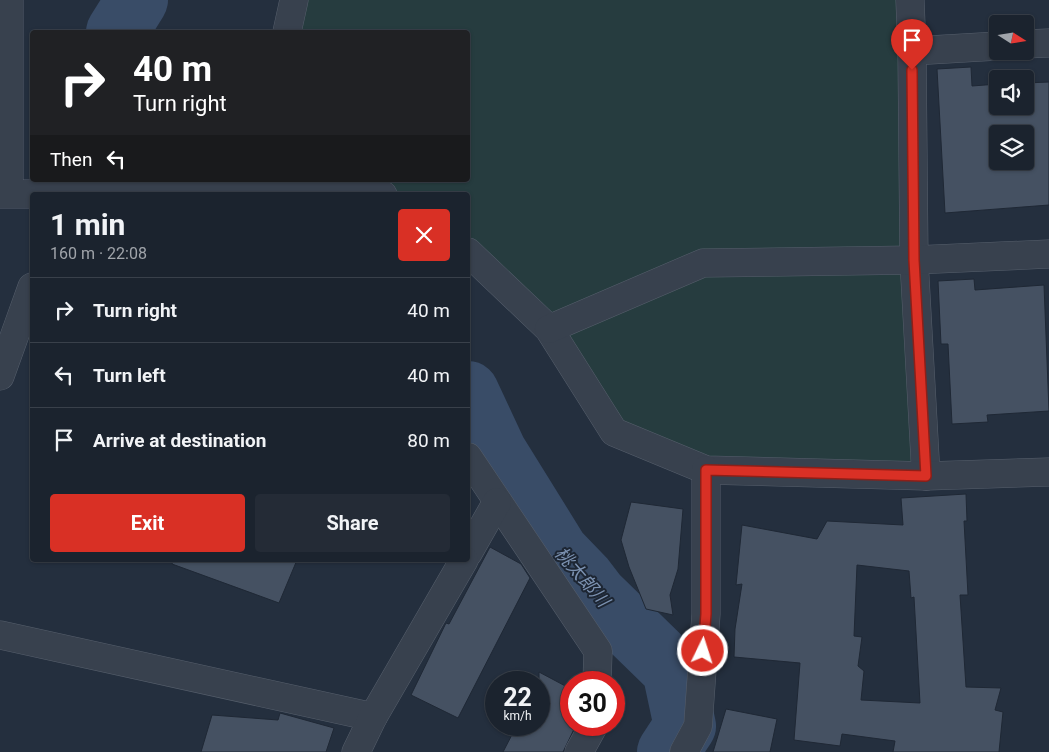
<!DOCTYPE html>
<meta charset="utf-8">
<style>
:root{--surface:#1b232e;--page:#242b36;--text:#f1f3f6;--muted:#a0a4aa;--line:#39404a;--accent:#d93025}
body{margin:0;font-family:Roboto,"Noto Sans JP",sans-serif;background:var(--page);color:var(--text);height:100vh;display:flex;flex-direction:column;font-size:19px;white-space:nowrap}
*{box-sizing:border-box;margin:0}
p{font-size:16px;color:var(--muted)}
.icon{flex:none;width:28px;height:28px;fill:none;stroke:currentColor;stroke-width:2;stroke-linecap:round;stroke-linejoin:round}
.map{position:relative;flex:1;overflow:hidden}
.panel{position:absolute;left:30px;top:192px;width:440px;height:370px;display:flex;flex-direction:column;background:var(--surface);border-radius:5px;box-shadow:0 1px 4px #0004,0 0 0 1px var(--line)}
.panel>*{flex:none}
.guide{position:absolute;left:30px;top:30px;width:440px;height:152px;border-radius:5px;box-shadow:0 1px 4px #0004,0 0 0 1px var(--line);background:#202124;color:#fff;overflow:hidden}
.needle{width:32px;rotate:102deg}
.tools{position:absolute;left:989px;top:15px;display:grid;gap:10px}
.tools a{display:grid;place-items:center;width:45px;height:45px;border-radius:5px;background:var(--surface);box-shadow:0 1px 4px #0004,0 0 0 1px var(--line);font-size:25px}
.speed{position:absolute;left:485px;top:671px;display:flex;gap:10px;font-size:25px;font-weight:700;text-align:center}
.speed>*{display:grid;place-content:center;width:65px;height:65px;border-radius:50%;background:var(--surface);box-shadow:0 1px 4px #0004,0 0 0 1px var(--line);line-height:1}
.speed small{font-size:12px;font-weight:400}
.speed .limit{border:8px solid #d22;background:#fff;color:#111}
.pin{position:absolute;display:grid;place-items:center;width:42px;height:42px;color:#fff;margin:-51px -21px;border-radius:50% 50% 50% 0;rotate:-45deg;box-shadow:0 0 5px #0007}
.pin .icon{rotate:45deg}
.me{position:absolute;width:55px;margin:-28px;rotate:4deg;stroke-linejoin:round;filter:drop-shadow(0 0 4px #0008)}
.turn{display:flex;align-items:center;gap:18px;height:105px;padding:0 20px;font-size:22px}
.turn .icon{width:65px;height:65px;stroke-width:2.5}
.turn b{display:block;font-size:35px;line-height:42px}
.then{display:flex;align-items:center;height:48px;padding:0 20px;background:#0003;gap:10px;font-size:19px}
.round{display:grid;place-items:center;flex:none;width:52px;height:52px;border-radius:5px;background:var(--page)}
.head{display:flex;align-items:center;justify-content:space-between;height:85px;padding:0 20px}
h1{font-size:30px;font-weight:700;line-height:38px}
.action{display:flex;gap:10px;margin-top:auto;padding:10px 20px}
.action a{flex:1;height:58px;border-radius:5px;background:var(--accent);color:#fff;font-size:20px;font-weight:700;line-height:58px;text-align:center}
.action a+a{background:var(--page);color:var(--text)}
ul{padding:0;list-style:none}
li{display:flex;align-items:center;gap:15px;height:65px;padding:0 20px;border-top:1px solid var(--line)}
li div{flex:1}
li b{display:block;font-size:19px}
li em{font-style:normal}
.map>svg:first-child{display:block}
.green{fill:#263c3f}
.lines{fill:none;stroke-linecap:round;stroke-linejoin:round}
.river{stroke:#394c67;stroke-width:62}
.building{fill:#455162;stroke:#1f2835;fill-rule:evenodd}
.minor-casing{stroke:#565f6c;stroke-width:29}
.minor{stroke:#38414e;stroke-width:28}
.route-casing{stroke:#8d1f18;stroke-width:12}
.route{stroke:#d93025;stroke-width:9}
.labels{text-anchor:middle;stroke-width:4;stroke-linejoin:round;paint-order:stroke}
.water-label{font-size:18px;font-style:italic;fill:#7c92b1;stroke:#1d2633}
</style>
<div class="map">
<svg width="1049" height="752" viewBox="0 0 1049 752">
<rect width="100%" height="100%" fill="#242f3e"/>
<polygon class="green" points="294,0 906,0 926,476 706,470 614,432 549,329 468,252 468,195 383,195 290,180 468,180 468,32 287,32"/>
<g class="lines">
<g class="river">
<polyline points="117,32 137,0"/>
<polyline points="468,392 496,452 558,552 584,579 597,596 673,670 685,726 668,752"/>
</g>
</g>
<g class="building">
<path d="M971,67L972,86L998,84V106H1025V83L1049,82V205L945,213L937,69ZM998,134H1025V161H998Z"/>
<polygon points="974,279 975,290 1044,285 1049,411 987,415 988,422 952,424 948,344 941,344 938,281"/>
<path d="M966,494L967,521H964L968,595H960L966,687L1001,688L995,710L1003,712L999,752H893L895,741L842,734L840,746L794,740L800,663L734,657L735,629L742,584L736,585L742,525L817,539L827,521L903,525L901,498ZM857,565L909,571L911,598L914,597L920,703L861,700L864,671L858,666L862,637L854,636Z"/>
<polygon points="631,502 683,509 678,569 670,595 673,615 646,609 629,567 621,540"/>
<polygon points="490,547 521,564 530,578 458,718 411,695 446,623 449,624"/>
<polygon points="173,560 297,560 279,603 172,564"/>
<polygon points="539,672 571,689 571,725 576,725 563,752 503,752 517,725 539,725"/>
<polygon points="726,709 777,719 770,752 713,752"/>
<polygon points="280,713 334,728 326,752 201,752 212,715 278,720"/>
</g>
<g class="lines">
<defs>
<g id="minor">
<polyline points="9,0 9,193"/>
<polyline points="910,0 912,51 914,260 926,476"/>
<polyline points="287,32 294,0"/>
<polyline points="1025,44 1049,43"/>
<polyline points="912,51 998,46"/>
<polyline points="0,194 51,194 170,184 290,182 383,195"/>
<polyline points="468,252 549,329 614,432 706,470 926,476 1049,472"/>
<polyline points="549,329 703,263 914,260 1049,254"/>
<polyline points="0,376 32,287"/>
<polyline points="468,457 598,651 597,682"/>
<polyline points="468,553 497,502"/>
<polyline points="0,635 373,717"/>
<polyline points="356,752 373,717 464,560"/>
<polyline points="579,752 594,725"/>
<polyline points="684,752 698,726 706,614 706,470"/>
</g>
</defs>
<use href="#minor" class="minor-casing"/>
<use href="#minor" class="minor"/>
</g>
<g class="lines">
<defs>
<polyline id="route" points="703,651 706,614 706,470 926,476 914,260 912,70"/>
</defs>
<use href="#route" class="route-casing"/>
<use href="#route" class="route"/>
</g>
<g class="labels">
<g class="water-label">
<text transform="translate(582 577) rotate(49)" y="6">桃太郎川</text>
</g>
</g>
</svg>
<div class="tools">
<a><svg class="needle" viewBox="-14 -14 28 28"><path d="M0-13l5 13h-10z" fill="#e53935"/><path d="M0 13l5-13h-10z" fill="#a0a4aa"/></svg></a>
<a><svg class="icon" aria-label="sound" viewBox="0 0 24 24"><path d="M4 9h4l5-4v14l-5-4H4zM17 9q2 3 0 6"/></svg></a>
<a><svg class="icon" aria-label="layers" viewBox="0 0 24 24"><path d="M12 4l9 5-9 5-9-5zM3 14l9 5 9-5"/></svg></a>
</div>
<div class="speed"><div>22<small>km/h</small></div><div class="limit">30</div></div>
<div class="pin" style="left:912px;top:70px;background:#d93025"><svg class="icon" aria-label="arrive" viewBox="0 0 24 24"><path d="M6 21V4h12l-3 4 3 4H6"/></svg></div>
<svg class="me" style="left:703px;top:651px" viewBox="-20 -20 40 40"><circle r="17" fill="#d93025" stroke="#fff" stroke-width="3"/><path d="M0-11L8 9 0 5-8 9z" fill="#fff"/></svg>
<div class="guide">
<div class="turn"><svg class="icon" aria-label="right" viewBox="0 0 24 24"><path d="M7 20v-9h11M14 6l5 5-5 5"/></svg><div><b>40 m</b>Turn right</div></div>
<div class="then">Then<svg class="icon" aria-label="left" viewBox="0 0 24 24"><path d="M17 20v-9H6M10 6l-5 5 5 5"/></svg></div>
</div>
<section class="panel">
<div class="head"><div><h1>1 min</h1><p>160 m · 22:08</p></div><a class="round" style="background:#d93025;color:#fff"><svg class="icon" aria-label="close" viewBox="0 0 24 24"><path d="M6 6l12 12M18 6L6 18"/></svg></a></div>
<ul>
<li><svg class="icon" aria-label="right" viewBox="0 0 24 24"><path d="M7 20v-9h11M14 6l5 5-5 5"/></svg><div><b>Turn right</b></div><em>40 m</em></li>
<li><svg class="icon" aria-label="left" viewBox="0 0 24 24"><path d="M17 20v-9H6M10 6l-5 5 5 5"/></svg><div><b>Turn left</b></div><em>40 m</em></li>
<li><svg class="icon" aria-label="arrive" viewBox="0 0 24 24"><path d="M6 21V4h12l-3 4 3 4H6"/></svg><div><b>Arrive at destination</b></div><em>80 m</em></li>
</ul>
<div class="action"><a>Exit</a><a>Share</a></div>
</section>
</div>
